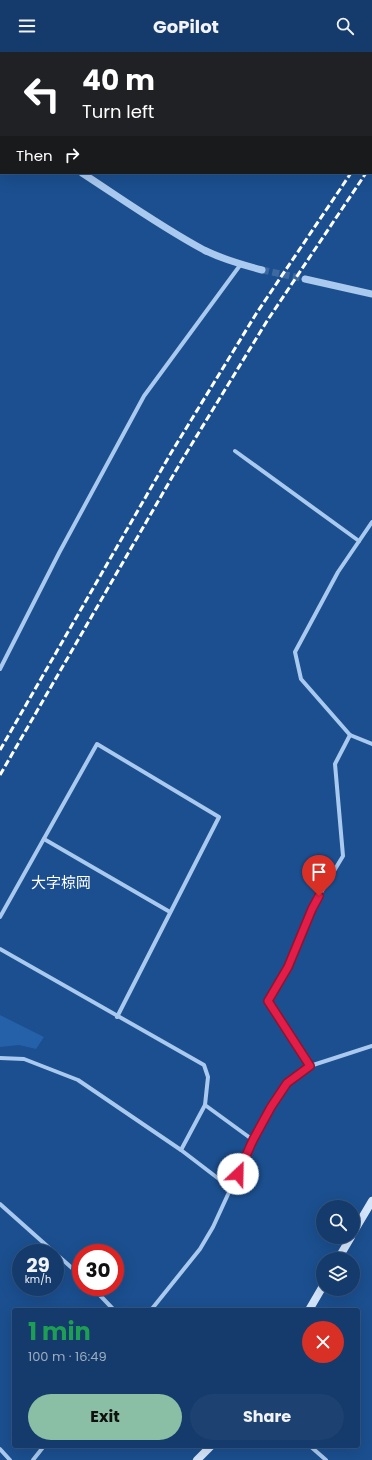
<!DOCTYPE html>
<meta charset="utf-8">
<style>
:root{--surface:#143b6b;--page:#1d4271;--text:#f1f3f6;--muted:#9dadc1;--line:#33557e;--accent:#8abfa5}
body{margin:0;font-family:Poppins,"Noto Sans JP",sans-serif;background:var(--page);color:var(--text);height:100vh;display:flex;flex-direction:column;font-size:15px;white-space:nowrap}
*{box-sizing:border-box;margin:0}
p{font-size:13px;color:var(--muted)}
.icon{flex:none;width:22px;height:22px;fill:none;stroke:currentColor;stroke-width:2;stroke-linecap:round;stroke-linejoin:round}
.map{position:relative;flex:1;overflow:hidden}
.side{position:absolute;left:12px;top:1256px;width:348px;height:140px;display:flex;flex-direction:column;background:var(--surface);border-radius:4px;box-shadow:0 4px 16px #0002,0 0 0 1px var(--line)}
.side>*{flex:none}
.hud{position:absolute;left:0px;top:0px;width:372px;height:122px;box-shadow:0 4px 16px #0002,0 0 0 1px var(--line);background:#202124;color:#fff;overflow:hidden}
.buttons{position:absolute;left:316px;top:1148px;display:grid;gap:8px}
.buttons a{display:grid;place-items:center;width:44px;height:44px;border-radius:50%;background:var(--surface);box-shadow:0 4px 16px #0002,0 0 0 1px var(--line);font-size:20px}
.speed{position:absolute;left:12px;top:1192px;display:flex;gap:8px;font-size:20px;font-weight:700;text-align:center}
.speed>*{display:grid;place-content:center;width:52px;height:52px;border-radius:50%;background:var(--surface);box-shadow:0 4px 16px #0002,0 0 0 1px var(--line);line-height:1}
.speed small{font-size:10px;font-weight:400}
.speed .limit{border:6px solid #d22;background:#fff;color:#111}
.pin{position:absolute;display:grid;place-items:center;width:34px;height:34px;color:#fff;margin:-41px -17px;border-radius:50% 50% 50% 0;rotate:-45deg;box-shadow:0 0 4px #0007}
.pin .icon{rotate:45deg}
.me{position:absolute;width:44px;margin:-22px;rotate:24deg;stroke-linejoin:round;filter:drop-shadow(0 0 3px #0008)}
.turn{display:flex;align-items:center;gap:14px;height:84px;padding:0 16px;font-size:18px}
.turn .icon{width:52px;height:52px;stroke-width:2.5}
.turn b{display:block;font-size:28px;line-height:34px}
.then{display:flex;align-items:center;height:38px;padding:0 16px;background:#0003;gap:8px;font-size:15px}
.round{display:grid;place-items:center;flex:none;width:42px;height:42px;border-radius:21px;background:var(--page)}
.headline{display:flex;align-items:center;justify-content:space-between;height:68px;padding:0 16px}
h1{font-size:24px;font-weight:700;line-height:30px;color:#1e9e55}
.primary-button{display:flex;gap:8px;margin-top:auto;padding:8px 16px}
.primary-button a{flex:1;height:46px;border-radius:24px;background:var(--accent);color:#111;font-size:16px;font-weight:700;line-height:46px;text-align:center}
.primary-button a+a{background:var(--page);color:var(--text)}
header{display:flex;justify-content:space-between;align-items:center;height:52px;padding:0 16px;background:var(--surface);font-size:18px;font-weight:700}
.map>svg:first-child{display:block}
.green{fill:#2461a8}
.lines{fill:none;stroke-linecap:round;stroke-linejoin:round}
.tertiary-tunnel{stroke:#3d69a0;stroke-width:7;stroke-dasharray:7 3.5;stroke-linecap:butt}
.minor{stroke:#a9c9ee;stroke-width:4}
.tertiary{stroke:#a9c9ee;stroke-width:7}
.secondary{stroke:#d6e6fa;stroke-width:8}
.rail{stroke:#fff;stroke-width:3;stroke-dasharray:7 3;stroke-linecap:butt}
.route-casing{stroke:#92132f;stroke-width:10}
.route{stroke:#e11d48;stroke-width:7}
.labels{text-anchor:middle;stroke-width:4;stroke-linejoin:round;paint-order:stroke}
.quarter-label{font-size:15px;fill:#fff;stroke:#1b4f8f}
</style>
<header><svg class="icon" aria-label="menu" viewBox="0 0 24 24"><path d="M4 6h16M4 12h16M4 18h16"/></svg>GoPilot<svg class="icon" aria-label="search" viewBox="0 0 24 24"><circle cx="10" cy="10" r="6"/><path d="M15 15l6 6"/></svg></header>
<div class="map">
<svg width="372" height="1408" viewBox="0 0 372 1408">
<rect width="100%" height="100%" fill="#1b4f8f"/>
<polygon class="green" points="0,963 44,985 36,997 19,993 0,995"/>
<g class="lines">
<polyline class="tertiary-tunnel" points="262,218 305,227"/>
<g class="minor">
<polyline points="235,399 359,489"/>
<polyline points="372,470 338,520 295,600 301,627 350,683 372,692"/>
<polyline points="0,617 59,501 144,344 241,212"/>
<polyline points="44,787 170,860"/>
<polyline points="0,865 97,692 219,765 117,965"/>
<polyline points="0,897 204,1013 208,1025 205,1053 253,1088"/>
<polyline points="0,1006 24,1007 78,1028 181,1098 232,1137"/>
<polyline points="310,1014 268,949 288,915 311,857 343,804 335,712 350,683"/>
<polyline points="181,1098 205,1053"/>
<polyline points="0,1152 55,1201"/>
<polyline points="55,1201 81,1224"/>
<polyline points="92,1235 114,1258"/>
<polyline points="151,1258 200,1197 213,1175 253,1088 271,1055 287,1031 310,1014 372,994"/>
<polyline points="310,1394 326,1408"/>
<polyline points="0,1397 10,1408"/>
<polyline points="33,1408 44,1394"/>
</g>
<g class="tertiary">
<polyline points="0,6 1,5"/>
<polyline points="0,68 1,69"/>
<path d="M82,121C122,147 161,175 204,198C222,207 243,213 262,218"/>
<polyline points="305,227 372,242"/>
</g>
<g class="secondary">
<polyline points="353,1181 372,1149"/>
<polyline points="338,1207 351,1185"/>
<polyline points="309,1258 323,1234"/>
<polyline points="197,1408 211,1394"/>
</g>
<g class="rail">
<polyline points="371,91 372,90"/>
<polyline points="371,114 372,112"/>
<polyline points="0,698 171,401 256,262 351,121"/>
<polyline points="0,723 182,408 267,269 366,121"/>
</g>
</g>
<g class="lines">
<defs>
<polyline id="route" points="238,1122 253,1088 271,1055 287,1031 310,1014 268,949 288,915 312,857 319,844"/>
</defs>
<use href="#route" class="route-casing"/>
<use href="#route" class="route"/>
</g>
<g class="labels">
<g class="quarter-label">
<text x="61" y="836">大字椋岡</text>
</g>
</g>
</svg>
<div class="buttons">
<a><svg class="icon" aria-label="search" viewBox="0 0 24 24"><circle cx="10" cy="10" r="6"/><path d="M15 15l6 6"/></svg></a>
<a><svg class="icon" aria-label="layers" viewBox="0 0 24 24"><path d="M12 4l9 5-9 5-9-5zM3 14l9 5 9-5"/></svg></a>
</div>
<div class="speed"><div>29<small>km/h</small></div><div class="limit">30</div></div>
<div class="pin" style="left:319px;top:844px;background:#d93025"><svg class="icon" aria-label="arrive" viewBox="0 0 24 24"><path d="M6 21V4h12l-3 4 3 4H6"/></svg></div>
<svg class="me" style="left:238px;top:1122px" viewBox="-20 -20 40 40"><circle r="19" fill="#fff"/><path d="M0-13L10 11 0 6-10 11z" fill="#e11d48"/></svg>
<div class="hud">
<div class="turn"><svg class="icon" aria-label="left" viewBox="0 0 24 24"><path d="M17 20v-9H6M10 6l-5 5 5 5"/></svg><div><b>40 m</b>Turn left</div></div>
<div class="then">Then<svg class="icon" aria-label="right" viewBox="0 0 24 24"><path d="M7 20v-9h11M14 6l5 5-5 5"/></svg></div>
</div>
<section class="side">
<div class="headline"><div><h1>1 min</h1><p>100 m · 16:49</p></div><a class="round" style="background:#d93025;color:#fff"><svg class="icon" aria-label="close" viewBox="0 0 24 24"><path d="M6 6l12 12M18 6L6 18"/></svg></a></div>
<div class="primary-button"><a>Exit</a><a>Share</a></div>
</section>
</div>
